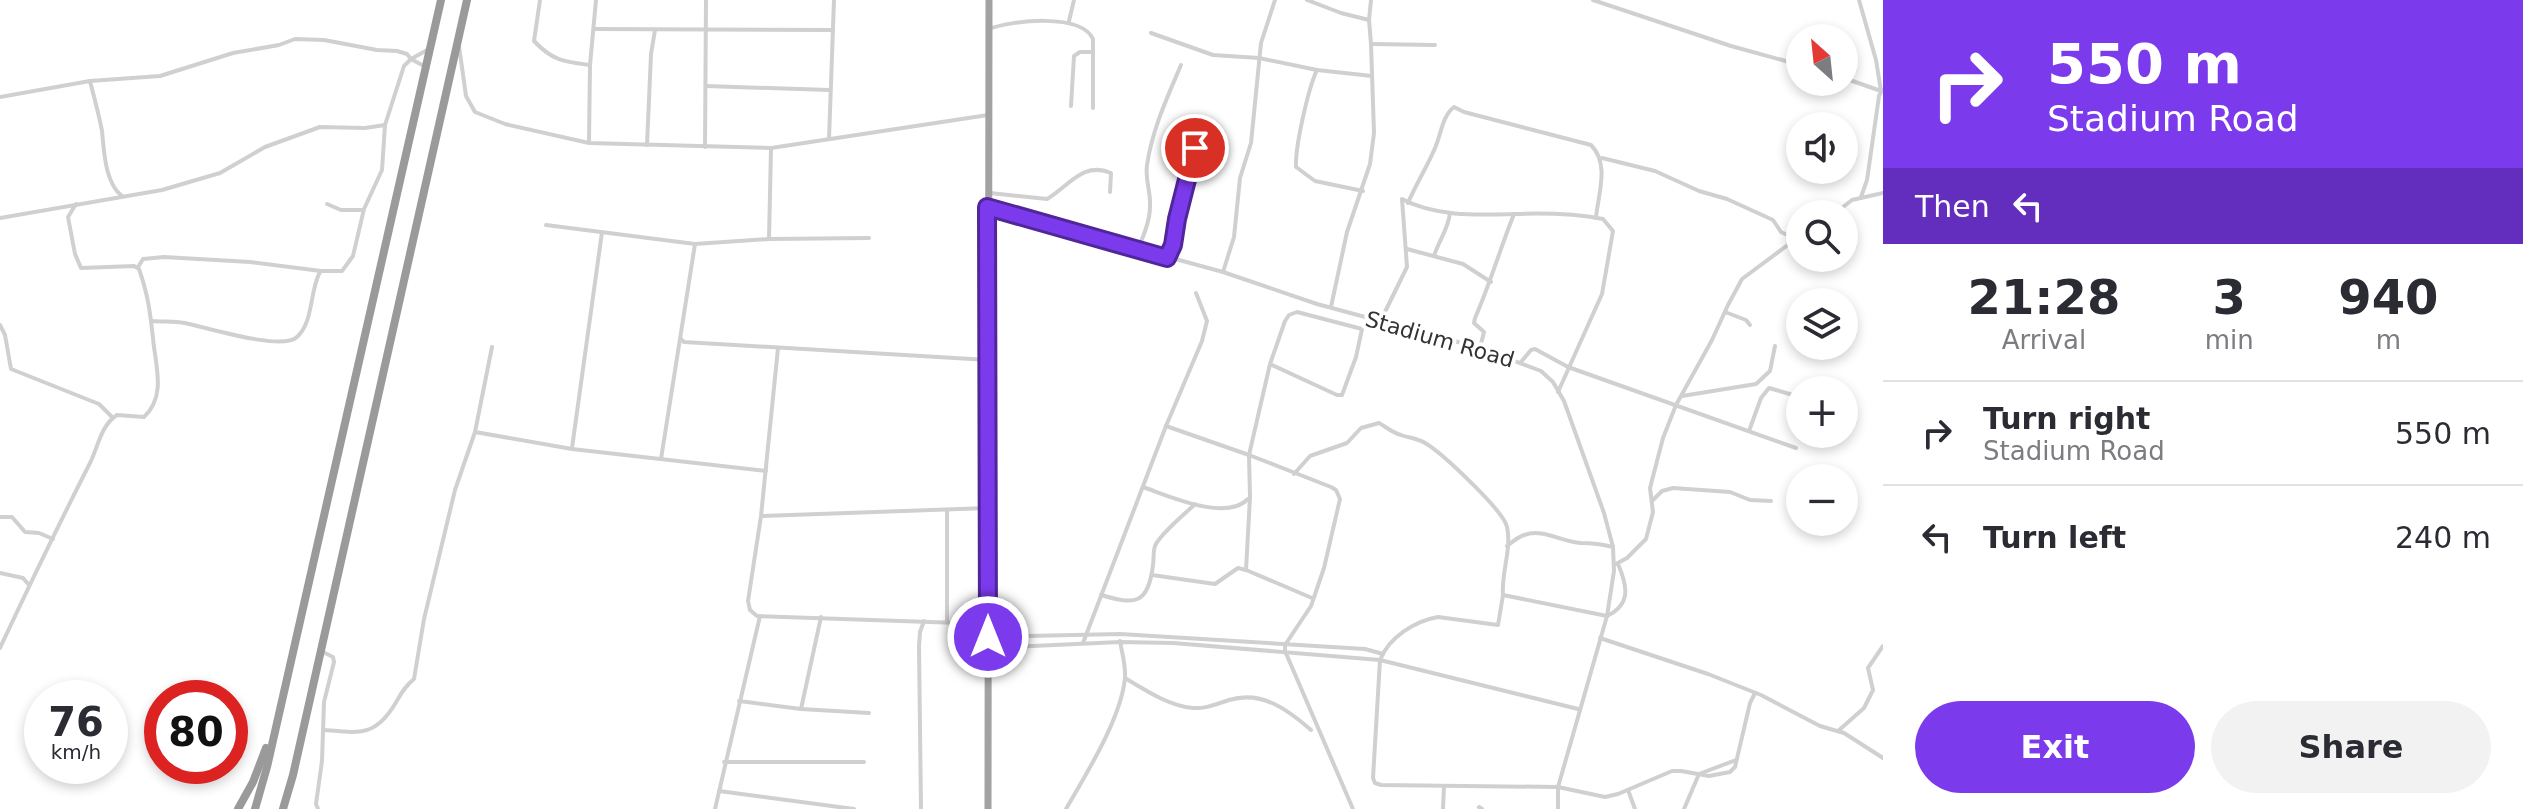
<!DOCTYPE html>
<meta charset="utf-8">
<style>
:root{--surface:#fff;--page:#f2f2f3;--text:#2b2b33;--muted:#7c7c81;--line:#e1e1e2;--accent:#7c3aed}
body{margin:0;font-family:"DejaVu Sans",sans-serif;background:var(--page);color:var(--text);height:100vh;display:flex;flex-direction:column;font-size:30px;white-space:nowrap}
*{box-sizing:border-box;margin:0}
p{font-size:26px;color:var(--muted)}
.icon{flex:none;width:44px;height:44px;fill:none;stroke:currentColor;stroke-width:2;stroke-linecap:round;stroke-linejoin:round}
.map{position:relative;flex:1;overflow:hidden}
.drawer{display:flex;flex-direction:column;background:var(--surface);width:640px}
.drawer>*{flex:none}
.top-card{background:#7c3aed;color:#fff;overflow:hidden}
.needle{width:52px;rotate:333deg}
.fabs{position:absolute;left:1786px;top:24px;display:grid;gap:16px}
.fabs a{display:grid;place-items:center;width:72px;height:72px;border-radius:50%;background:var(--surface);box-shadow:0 4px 12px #0003;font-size:40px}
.speed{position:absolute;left:24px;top:680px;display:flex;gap:16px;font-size:40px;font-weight:700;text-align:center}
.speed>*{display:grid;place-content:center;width:104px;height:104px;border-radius:50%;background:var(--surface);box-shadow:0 4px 12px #0003;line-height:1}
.speed small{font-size:20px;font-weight:400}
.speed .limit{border:12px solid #d22;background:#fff;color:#111}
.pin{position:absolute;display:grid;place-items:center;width:68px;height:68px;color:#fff;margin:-34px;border:4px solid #fff;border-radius:50%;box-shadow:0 2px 8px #0007}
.me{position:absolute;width:88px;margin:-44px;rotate:0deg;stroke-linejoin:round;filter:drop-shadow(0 0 6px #0008)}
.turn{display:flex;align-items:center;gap:28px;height:168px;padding:0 32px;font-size:36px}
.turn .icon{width:104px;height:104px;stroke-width:2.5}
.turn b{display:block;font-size:56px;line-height:68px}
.then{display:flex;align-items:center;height:76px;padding:0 32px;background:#0003;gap:16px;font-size:30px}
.eta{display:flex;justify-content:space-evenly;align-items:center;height:136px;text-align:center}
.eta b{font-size:48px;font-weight:700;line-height:56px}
.button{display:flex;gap:16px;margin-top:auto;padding:16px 32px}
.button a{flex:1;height:92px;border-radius:48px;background:var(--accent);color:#fff;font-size:32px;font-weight:700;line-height:92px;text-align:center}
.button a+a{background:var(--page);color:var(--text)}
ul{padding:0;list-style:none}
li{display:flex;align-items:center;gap:24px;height:104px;padding:0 32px;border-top:2px solid var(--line)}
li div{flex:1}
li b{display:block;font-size:30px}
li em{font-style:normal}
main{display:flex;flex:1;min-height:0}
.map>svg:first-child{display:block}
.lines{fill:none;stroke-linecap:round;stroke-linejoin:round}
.minor{stroke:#d0d0d0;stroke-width:4}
.trunk{stroke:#a2a2a2;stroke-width:7}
.motorway{stroke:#9a9a9a;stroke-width:8}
.route-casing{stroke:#51269a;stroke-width:20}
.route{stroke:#7c3aed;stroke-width:14}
.labels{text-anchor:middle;stroke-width:8;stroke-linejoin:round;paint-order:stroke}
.street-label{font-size:22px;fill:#333;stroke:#fff}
</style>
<main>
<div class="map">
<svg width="1883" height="809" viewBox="0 0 1883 809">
<rect width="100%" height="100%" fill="#fff"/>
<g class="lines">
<g class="minor">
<path d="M540,0L534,41C553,61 564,62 590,65"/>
<polyline points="1307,0 1341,13 1369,20"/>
<polyline points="1593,0 1731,46 1800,65"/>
<polyline points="1069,21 1074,0"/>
<polyline points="595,29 833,30"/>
<path d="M989,29C1012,20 1081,13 1093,39V108"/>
<polyline points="1151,33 1213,55 1259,58 1317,70 1372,76"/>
<polyline points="1371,44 1435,45"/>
<polyline points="459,46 466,96 475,112 505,124 589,143 771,148 988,115"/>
<path d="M1317,70C1308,89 1295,147 1296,167L1315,181L1363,191"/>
<polyline points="1844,78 1881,91 1876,60 1859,0"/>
<polyline points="90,81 160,76 233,53 279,45 295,39 324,40 377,50 397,51 407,54 411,59 424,66"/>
<polyline points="706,86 829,90"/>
<path d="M0,97L90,81C94,97 99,115 102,131C104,151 105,183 122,196"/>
<polyline points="1071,106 1074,56 1080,52 1093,52"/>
<polyline points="829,139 834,0"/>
<polyline points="589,141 590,65 596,0"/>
<polyline points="647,145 651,54 655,30"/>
<polyline points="705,147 706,0"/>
<polyline points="1602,158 1655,171 1699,191 1727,199 1773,220 1781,232 1796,239"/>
<path d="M990,193L1047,199C1069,186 1083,161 1111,173L1110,192"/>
<polyline points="1861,197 1867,180 1879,96 1882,90"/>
<path d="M1408,203C1416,184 1427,167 1435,148C1441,135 1442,116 1454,107L1464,112L1591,145C1610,164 1598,194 1596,218"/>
<polyline points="327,204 341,210 363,210"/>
<polyline points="989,208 1223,272 1317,304 1480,348 1541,371 1553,382 1564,401 1604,513 1613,547 1614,571 1607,616 1558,787 1558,809"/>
<polyline points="1834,214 1852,200 1883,193"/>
<polyline points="0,218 162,190 220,173 265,147 320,127 365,128 385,125 404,66 411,59 429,49"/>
<polyline points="546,225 695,244 769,239 869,238"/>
<polyline points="769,239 771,149"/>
<polyline points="1407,249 1463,264 1491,282"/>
<path d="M1137,250C1144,236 1151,219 1150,202C1150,190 1145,178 1147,165C1152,130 1167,98 1181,65"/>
<path d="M1434,256C1439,240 1448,230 1450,213"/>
<polyline points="1167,258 1173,245 1197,134"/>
<polyline points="138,267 143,259 164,257 250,262 321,271"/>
<polyline points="1223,272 1234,237 1240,178 1251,143 1261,43 1275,0"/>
<polyline points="1331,307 1347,232 1370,164 1374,133 1371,44 1369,20 1371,0"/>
<polyline points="1725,312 1746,320 1750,325"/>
<path d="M1381,320L1407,267L1402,199C1436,217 1477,215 1514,214C1541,213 1577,214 1603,219L1613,231L1602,294L1558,392"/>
<path d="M152,321C165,322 178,321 189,324C209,328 282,351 297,337C313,323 310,292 319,274L321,271H342L353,256L364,209L382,170L385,125"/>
<polyline points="0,325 5,335 11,369 99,404 112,417"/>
<polyline points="681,339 684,342 988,360"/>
<polyline points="778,348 761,516 748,601 750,610 757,616 988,624"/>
<path d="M1480,348L1484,332L1474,323L1475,318C1490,284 1500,249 1514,214"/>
<polyline points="1521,362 1531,350 1535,349 1568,367 1796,448"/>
<polyline points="1682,396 1756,384 1770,371 1775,346"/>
<polyline points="1166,426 1249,455 1331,487 1336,490 1340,499 1324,568 1311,606 1285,645 1285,651 1353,809"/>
<polyline points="1749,431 1761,398 1769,388 1800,397"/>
<polyline points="475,432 572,449 766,471"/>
<polyline points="572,448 602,232"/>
<polyline points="661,459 695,244"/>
<path d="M1294,474L1310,456L1347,443L1361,428L1379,423C1386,427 1393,433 1401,435C1409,438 1417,438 1425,443C1441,452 1504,511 1507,527C1512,549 1501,573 1503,595L1607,616C1632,604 1627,585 1618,564"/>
<path d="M1143,487C1169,496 1226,522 1248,499"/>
<polyline points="1653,500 1662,491 1673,488 1730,492 1750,500 1771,501"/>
<polyline points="762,516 988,508"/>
<polyline points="0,517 12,517 25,532 39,533 53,539"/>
<path d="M1507,546C1512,542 1518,537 1524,535C1543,528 1561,542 1581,543C1592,543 1601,544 1613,547"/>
<polyline points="1616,564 1627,558 1646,539 1653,512 1650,488 1663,438 1676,405 1712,340 1728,305 1742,279 1800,236"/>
<polyline points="1246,570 1250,497 1249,455 1270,364 1285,321 1289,315 1297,312 1362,329 1356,357 1342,395 1337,395 1270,364"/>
<polyline points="0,573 23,578 29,585"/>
<polyline points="1152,575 1215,584 1238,568 1246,570 1312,598"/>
<path d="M1101,595C1135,605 1148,605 1153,565C1154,560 1153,551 1155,546C1160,534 1185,514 1195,504"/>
<path d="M1503,595L1498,625L1438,617C1415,621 1389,637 1380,660L1373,778L1375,783L1381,785L1558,787L1605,797L1618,794L1672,771H1681L1709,776L1730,772L1735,767L1750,703L1755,693"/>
<polyline points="947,622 947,510"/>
<polyline points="988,637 1120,634 1365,649 1383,654"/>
<polyline points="1600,638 1708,674 1761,695 1820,726 1844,733 1883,758"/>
<polyline points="1083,643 1166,426 1202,341 1207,321 1196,293"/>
<path d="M0,648C29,586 59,524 90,463C98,447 101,425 117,415L144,417C167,396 155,364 153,338C150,311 148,295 139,269L134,266L81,268L75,254L68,217L76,204"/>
<polyline points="988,648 1120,642 1173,643 1380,660 1578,709"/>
<path d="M1125,678C1145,690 1169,706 1193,708C1206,709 1216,704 1229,700C1262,690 1288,710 1311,730"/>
<polyline points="739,701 801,709 869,713"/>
<polyline points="801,709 821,617"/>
<path d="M324,730C359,733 375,737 395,704C401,694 405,686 414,679L424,619L455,490L475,432L492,347"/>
<polyline points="1838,731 1864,708 1873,690 1868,668 1883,646"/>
<polyline points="724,762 864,762"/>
<polyline points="1628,790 1635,809"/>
<polyline points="719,791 854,809"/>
<polyline points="1479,807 1482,809"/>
<polyline points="318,809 316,804 322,761 324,702 334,662 333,657 323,652"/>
<polyline points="715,809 760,616"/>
<polyline points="921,809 919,646 920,632 924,621"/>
<path d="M1066,809C1086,774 1121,719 1125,678C1126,666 1122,653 1120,641"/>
<polyline points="1443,809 1444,786"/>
<polyline points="1684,809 1699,774 1736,760"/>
</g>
<polyline class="trunk" points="988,809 989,0"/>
<g class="motorway">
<polyline points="238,809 253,782 266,748"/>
<polyline points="255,809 267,767 441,0"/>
<polyline points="283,809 293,775 467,0"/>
</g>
</g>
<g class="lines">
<defs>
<polyline id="route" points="988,637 987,207 1167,258 1173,245 1177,219 1195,148"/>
</defs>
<use href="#route" class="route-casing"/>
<use href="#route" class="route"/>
</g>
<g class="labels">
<g class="street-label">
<text transform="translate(1440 339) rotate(16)" y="8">Stadium Road</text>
</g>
</g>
</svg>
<div class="fabs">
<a><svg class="needle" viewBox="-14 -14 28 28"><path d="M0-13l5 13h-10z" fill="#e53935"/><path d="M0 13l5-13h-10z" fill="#7c7c81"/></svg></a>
<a><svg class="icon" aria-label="sound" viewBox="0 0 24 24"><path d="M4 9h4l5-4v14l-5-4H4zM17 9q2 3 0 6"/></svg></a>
<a><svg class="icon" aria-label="search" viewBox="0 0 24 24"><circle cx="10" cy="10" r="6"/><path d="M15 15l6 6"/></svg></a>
<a><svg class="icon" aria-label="layers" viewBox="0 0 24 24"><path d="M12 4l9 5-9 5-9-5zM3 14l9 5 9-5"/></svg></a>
<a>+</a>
<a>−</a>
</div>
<div class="speed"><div>76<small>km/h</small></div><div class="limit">80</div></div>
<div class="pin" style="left:1195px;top:148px;background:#d93025"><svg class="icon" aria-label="arrive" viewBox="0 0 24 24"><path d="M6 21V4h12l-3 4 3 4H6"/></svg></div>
<svg class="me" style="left:988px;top:637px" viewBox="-20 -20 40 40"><circle r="17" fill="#7c3aed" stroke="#fff" stroke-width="3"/><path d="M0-11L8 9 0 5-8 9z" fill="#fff"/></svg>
</div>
<section class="drawer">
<div class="top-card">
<div class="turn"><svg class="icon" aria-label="right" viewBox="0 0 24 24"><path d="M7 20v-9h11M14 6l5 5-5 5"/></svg><div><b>550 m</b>Stadium Road</div></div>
<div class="then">Then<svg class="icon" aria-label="left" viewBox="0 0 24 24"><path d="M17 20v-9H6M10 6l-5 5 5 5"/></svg></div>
</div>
<div class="eta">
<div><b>21:28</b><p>Arrival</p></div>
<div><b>3</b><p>min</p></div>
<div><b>940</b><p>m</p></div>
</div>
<ul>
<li><svg class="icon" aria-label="right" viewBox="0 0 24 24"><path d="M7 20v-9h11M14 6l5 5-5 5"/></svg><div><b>Turn right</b><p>Stadium Road</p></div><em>550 m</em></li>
<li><svg class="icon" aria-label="left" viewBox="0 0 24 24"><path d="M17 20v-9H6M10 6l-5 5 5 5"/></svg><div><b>Turn left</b></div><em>240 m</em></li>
</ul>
<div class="button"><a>Exit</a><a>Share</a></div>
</section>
</main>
